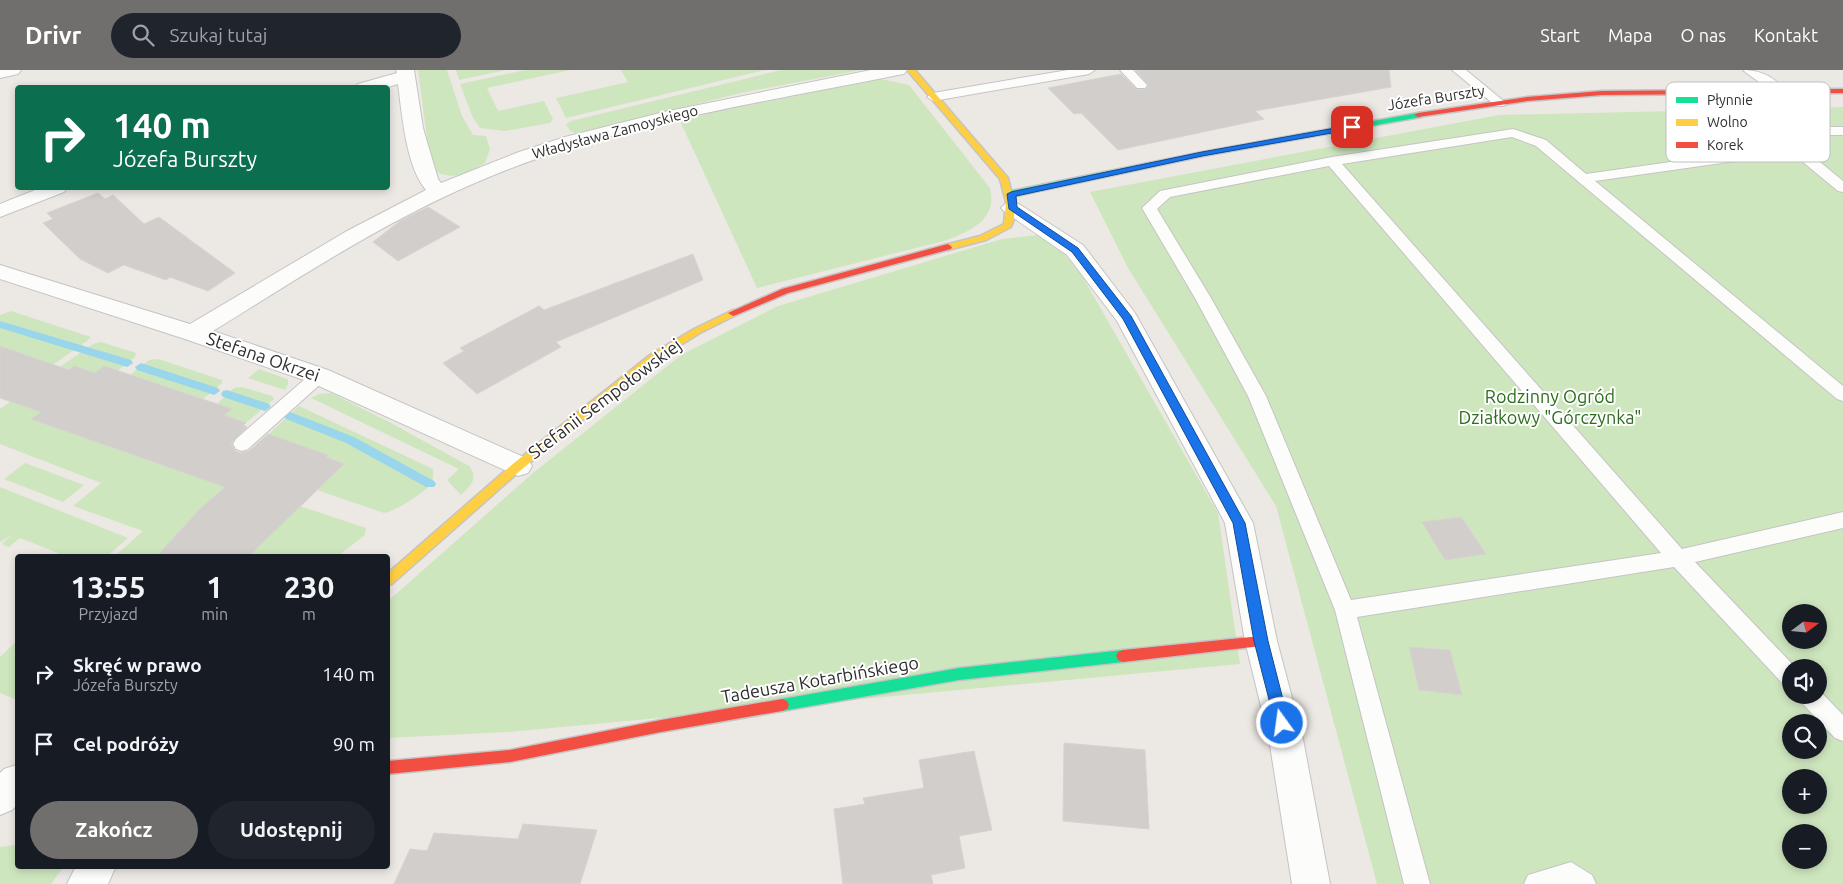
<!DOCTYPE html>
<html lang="pl">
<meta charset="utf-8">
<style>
:root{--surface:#171b24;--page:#20242c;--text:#f1f3f6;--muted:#9ea1a6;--accent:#706f6e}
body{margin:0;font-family:Ubuntu,sans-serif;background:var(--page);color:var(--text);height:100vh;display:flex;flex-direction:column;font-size:19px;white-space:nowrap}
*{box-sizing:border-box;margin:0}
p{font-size:16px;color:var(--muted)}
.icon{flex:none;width:28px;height:28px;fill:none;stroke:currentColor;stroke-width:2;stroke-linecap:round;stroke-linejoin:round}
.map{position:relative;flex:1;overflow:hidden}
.panel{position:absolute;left:15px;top:484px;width:375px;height:315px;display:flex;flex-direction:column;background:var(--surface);border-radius:5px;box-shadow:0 2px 8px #0003}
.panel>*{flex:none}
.guide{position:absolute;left:15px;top:15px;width:375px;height:105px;border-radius:5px;box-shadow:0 2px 8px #0003;background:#0b6e4f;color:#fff;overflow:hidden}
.needle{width:32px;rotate:74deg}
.controls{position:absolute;left:1782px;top:534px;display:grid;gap:10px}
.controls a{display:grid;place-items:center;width:45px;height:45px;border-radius:50%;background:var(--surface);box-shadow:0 2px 8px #0003;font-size:25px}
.pin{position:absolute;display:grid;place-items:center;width:42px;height:42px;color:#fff;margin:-21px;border-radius:10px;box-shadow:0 2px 8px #0006}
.me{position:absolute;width:55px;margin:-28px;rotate:346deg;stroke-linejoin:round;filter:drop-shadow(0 0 4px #0008)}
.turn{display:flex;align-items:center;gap:18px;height:105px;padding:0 15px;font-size:22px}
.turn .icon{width:65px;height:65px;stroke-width:2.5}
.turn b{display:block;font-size:35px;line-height:42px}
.eta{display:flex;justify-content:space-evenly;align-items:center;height:85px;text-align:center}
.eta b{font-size:30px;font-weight:700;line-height:35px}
.cta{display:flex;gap:10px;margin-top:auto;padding:10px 15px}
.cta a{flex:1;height:58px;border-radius:30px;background:var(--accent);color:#fff;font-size:20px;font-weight:700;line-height:58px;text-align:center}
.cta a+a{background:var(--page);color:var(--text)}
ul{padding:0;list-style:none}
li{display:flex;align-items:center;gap:15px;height:70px;padding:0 15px}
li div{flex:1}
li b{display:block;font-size:19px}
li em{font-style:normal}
header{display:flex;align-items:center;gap:30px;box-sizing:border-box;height:70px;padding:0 25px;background:var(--accent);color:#fff}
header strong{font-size:24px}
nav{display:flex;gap:28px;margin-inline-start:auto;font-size:18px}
.search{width:350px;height:45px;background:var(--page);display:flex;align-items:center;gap:12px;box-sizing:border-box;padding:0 18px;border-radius:28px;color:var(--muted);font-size:19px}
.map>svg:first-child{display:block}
.green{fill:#cee6be;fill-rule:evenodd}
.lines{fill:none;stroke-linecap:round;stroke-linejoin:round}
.stream{fill:#99d6ec;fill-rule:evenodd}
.building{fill:#d1cecb;stroke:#d7d4d0}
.lane-casing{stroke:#c5c4c5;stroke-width:2}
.street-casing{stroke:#c5c4c5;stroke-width:2}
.fast-casing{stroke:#c5c4c5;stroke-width:3}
.slow-casing{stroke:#c5c4c5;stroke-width:3}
.jam-casing{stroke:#c5c4c5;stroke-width:3}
.lane{fill:#fcfcfb;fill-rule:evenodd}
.street{fill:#fcfcfb;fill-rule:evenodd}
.fast{fill:#16e098;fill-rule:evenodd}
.slow{fill:#ffcf43;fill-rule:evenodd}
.jam{fill:#f24e42;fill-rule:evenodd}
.route{fill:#1a73e8;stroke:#114b97}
.labels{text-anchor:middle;stroke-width:4;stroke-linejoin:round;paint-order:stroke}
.far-street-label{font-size:15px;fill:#2e2e2e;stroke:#fff}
.street-label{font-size:18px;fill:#2e2e2e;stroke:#fff}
.park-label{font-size:18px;fill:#2c6e1b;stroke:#fff}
.key{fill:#fff;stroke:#c0c0c0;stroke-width:1}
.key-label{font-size:14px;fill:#2e2e2e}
</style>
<header>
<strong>Drivr</strong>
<div class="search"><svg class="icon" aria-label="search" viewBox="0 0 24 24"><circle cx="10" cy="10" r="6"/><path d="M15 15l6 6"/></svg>Szukaj tutaj</div>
<nav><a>Start</a><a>Mapa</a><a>O nas</a><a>Kontakt</a></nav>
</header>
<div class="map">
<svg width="1843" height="814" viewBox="0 0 1843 814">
<rect width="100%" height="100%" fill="#ece8e4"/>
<g class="green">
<path d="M418,0H447L462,46L473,65L486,66L490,79L485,93C465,104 453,112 431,99Z"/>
<polygon points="456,0 506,0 459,10"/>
<polygon points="525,0 570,0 487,18 498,41 544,31 553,49 550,53 505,61 480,58 473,48 460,14"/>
<polygon points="621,0 765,0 566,48 556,28 628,12"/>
<polygon points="781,0 861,0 741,23 577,64 570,61 566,54 571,51"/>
<path d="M881,9L909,15L990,118C998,150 969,162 944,171L757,218L680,51L711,43Z"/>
<path d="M1843,37V814H1377L1276,436L1128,198L1090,122L1499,45ZM1791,542H1819V570H1791ZM1791,598H1819V625H1791ZM1791,652H1819V680H1791ZM1791,708H1819V735H1791ZM1791,762H1819V790H1791Z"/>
<polygon points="1048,164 1082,206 1218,443 1240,594 507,662 388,668 388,531 533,403 681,285 778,236 1002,169"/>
<polygon points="11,241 91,267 87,271 41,303 0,276 0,245"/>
<polygon points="101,272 136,283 135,287 117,301 104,297 95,303 74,296 57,308 48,305 93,274"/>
<polygon points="158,289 222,310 222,313 203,329 130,305 149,290"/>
<polygon points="259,299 284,308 288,310 288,314 285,320 248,308"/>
<polygon points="242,317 272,326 274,329 246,353 224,345 231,339 217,334 234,318"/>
<path d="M331,323L391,353L469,396C479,408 471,416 461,425L447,410L459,399L311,328L319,324Z"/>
<polygon points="10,332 41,342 60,359 85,368 95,361 97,372 106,365 107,376 164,396 172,388 233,410 210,430 210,441 201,438 200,439 208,443 160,486 149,484 147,486 115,486 143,461 73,436 101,413 0,374 0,339"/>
<path d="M299,336L433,399C433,404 434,410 430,415C422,424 396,441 384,443L317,420L344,394L326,387L327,385L256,376Z"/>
<polygon points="25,393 84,415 63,432 4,409"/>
<polygon points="0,417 128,468 107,486 55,486 58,483 20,468 9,477 2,474 12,465 0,472"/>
<polygon points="300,436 366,458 365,465 338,486 249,486"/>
<polygon points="17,571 17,630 0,623 0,587"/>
<polygon points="14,775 17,777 18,796 64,796 51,814 0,814 0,777"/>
</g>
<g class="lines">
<g class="stream">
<polygon points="0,251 131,290 133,293 127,297 0,258"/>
<polygon points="141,293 218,318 220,321 214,325 137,300 135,297"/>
<polygon points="227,320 269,334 271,337 265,341 223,327 221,324 223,321"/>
<polygon points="290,342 354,367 434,411 436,414 434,417 426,417 346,373 286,349 284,346"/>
</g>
</g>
<g class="building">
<polygon points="1139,0 1389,0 1391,17 1255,41 1264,49 1118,80 1081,43 1074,44 1048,18 1121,4 1136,19 1145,20 1149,15 1136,1"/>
<polygon points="98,123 105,129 113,125 144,154 159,147 235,203 208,221 170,207 166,210 124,195 108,203 80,189 43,153 53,149 47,143"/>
<polygon points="428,137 460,157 398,191 373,172 400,151"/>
<polygon points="693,184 703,210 556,272 561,277 477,324 443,293 464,281 460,278 539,236 544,240"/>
<polygon points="0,276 69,300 74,296 95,303 104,296 232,339 224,345 246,353 243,355 247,357 231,373 235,381 241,383 249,381 268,364 328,385 326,387 344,394 249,486 157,486 200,439 225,417 31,349 41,342 0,328"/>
<polygon points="1461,447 1486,484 1445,490 1422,452"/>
<polygon points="1409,577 1450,580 1462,625 1419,620"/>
<polygon points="1064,673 1145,680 1149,759 1063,751"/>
<polygon points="974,681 992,760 959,766 965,798 931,805 933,814 843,814 834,739 865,734 863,728 924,718 919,690"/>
<polygon points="523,754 597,760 580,814 394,814 410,779 427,781 434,763 518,769"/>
</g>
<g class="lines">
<defs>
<g id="lane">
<polygon points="1068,0 1095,0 1089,4 933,31 927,27 933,23"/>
<polygon points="1120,0 1133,0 1147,15 1145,18 1137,18"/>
<polygon points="1452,0 1466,0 1506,33 1504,36 1496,36"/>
<path d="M1743,0C1761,0 1775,7 1786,22L1780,26C1777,25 1746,3 1743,0Z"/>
<path d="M1826,57H1843V65H1829L1804,79L1843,111V122L1838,121L1792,83L1595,111L1843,316V331L1837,329L1536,76L1512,67L1342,94L1682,479L1843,442V458L1695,492L1796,598H1791V617L1783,614L1674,497L1357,547L1430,814H1404L1335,540L1248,326L1195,228L1142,138L1160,121L1165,120L1332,87L1513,59L1546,70L1586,104L1791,75ZM1329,96L1661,483L1351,530L1266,326L1211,228L1157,139L1170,127Z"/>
<polygon points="319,300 325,302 328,306 325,310 248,379 242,381 236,379 233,374 236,369 313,302"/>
<polygon points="1819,620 1843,645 1843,671 1835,668 1801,632 1798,625 1819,625"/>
<polygon points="1571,792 1592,805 1596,814 1524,814 1528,805"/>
</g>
<g id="street">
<polygon points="0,0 21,0 18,4 0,8"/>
<path d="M396,0H414L423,58L438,109L441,113L519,82L565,67L664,42L871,0H907L904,4L898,5C761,33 619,53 489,107C391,147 302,206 213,261L328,300L528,389L532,396L528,403L518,406L310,312L185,269L0,209V195L190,254L347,161L426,120C406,97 402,44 398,14L385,18H355L358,14L397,3Z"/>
<polygon points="40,118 67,118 64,122 0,147 0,134"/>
<polygon points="1012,132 1019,134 1083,175 1135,243 1253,453 1277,571 1303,669 1330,814 1292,814 1269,669 1245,571 1225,453 1117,251 1067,185 1005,142 1001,138 1005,134"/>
<polygon points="16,695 18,734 12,740 0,745 0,703 4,699"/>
<polygon points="76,796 116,796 108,814 67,814"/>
</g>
<g id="fast">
<polygon points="1418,43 1421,43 1421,47 1203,86 1011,127 1007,124 1011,121 1203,82"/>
<polygon points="1123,580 1128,582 1130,586 1128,590 1123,592 959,610 782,641 777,639 775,635 777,631 782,629 959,598"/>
</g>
<g id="slow">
<polygon points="907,0 915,0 1008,108 1014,132 1014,149 1011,157 986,170 948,180 944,177 945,175 980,166 1004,154 1006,132 1000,109"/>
<polygon points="733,240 738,243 736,245 700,263 658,289 522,399 392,514 388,515 388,503 514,393 650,285 694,259"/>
</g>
<g id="jam">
<polygon points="1843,19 1843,23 1602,25 1527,31 1418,47 1414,45 1418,43 1527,27 1602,21"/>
<polygon points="948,174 952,177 951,179 788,223 736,245 733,246 728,243 782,219"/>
<polygon points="1261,566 1266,567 1267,571 1266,575 1261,576 1123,592 1118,590 1116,586 1118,582 1123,580"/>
<polygon points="782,629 787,631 789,635 787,639 782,641 661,662 510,692 388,704 388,691 510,680 661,650"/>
</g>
</defs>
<use href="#lane" class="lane-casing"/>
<use href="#street" class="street-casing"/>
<use href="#fast" class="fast-casing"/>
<use href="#slow" class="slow-casing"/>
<use href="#jam" class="jam-casing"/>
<use href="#lane" class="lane"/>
<use href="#street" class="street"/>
<use href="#fast" class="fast"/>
<use href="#slow" class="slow"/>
<use href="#jam" class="jam"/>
</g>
<polygon class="route" points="1352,55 1355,57 1354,59 1202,86 1016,126 1017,137 1078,178 1131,246 1245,453 1268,571 1289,653 1287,657 1282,659 1277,657 1275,653 1254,571 1233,453 1123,249 1072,182 1009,139 1007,124 1011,122 1202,82"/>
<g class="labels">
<g class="far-street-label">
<text transform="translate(1436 28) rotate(-9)" y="5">Józefa Burszty</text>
<text transform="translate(615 62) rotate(-15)" y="5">Władysława Zamoyskiego</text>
</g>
<g class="street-label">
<text transform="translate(263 287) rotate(19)" y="6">Stefana Okrzei</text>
<text transform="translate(605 329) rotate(-37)" y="6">Stefanii Sempołowskiej</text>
<text transform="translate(820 610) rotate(-10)" y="6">Tadeusza Kotarbińskiego</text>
</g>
<g class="park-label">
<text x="1550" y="333">Rodzinny Ogród<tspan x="1550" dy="21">Działkowy "Górczynka"</tspan></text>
</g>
</g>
<rect x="1666" y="12" width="164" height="80" rx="8" class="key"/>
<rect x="1676" y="27" width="22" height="6" fill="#16e098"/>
<rect x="1676" y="49" width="22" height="7" fill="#ffcf43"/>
<rect x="1676" y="72" width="22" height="6" fill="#f24e42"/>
<g class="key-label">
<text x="1707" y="35">Płynnie</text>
<text x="1707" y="57">Wolno</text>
<text x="1707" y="80">Korek</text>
</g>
</svg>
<div class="controls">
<a><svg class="needle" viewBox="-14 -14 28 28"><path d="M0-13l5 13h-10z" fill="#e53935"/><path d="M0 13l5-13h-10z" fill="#9ea1a6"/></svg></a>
<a><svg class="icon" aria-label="sound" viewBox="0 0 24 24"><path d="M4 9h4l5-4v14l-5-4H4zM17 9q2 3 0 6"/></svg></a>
<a><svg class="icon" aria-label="search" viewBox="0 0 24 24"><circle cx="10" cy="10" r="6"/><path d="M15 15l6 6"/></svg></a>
<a>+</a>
<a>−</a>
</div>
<div class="pin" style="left:1352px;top:57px;background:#d93025"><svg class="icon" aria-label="arrive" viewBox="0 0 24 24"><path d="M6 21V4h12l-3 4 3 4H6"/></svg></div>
<svg class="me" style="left:1282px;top:653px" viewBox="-20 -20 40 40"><circle r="17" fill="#1a73e8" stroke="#fff" stroke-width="3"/><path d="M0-11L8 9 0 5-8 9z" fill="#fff"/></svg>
<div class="guide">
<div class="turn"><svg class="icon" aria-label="right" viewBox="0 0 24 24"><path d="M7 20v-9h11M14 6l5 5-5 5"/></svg><div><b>140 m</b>Józefa Burszty</div></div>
</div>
<section class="panel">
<div class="eta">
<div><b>13:55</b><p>Przyjazd</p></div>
<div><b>1</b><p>min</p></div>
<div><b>230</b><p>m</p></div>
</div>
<ul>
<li><svg class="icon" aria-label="right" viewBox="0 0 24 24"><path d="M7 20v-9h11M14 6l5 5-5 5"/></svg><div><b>Skręć w prawo</b><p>Józefa Burszty</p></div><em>140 m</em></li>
<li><svg class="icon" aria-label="arrive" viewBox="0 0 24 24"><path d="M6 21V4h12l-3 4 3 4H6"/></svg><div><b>Cel podróży</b></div><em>90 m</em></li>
</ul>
<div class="cta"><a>Zakończ</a><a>Udostępnij</a></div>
</section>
</div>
